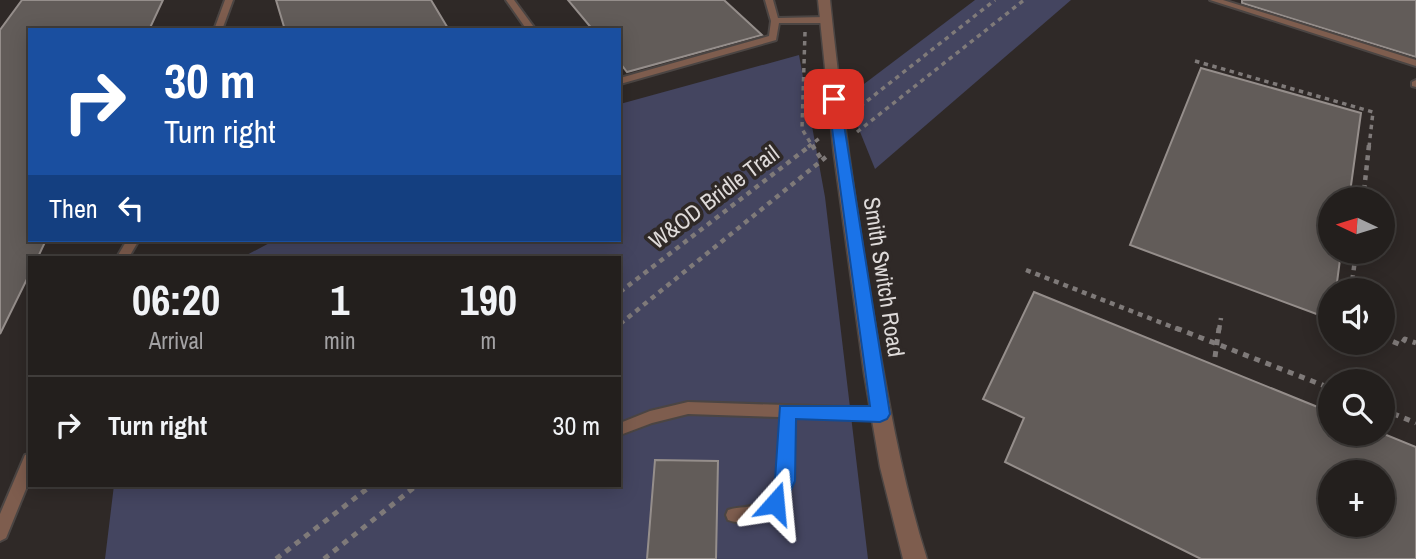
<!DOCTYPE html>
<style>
:root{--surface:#231f1d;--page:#2f2c2a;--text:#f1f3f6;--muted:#a3a2a4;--line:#403d3b}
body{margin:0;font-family:"Archivo Narrow",sans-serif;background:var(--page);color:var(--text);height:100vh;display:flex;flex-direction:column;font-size:26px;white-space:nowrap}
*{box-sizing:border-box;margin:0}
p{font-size:23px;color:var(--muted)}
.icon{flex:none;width:38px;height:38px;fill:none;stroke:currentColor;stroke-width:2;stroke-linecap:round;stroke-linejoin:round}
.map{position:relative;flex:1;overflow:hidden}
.details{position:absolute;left:28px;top:256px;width:593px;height:231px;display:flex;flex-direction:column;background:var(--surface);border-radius:0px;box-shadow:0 4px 18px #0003,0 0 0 2px var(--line)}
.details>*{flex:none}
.top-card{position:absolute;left:28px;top:28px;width:593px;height:214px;border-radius:0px;box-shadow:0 4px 18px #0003,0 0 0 2px var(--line);background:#1a4fa0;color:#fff;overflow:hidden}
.needle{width:46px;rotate:274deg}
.tools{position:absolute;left:1318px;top:187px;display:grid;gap:14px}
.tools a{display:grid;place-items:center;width:77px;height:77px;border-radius:50%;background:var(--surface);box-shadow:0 4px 18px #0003,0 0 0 2px var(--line);font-size:35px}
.pin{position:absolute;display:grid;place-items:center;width:60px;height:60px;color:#fff;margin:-30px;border-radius:14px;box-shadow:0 4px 10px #0006}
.me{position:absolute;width:77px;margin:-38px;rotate:18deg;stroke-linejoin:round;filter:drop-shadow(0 0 5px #0008)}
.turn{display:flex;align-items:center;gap:24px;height:147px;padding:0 21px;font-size:32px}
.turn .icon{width:91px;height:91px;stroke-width:2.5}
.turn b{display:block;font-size:49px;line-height:60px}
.then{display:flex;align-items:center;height:66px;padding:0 21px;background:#0003;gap:14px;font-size:26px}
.eta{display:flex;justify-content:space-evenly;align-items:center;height:119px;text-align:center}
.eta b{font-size:42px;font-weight:800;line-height:49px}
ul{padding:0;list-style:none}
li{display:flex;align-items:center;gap:21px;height:98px;padding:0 21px;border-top:2px solid var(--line)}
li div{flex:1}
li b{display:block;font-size:26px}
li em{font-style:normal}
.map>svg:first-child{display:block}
.green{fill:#444560}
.building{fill:#625c59;stroke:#958e8b;stroke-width:2;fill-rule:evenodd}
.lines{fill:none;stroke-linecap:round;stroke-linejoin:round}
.service-casing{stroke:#4b4543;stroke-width:4}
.tertiary-casing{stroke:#4b4543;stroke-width:3}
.path-far2{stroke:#7f7a79;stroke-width:3.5;stroke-dasharray:4.5 4.5;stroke-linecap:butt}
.path-far1{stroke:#7f7a79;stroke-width:4.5;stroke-dasharray:5 5;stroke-linecap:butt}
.path{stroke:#7f7a79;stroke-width:5;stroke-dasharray:6 6;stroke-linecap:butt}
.service{fill:#7e5d4e;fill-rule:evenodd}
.tertiary{fill:#7e5d4e;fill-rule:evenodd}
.route{fill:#1a73e8;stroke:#114b97;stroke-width:2}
.labels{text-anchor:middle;stroke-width:7;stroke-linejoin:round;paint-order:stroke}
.street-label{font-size:23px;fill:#dedad9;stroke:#2f2927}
</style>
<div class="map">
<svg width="1416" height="559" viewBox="0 0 1416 559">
<rect width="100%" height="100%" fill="#2f2927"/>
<g class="green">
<polygon points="975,0 1071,0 875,169 848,102 864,84"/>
<polygon points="799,55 825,197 868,559 105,559 114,485 620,485 620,257 243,257 275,240 620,240 620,104"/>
</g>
<g class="building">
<polygon points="22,0 163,0 149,30 30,30 30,240 46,240 38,257 30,257 30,273 0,334 0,30"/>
<polygon points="276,0 431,0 449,30 285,30"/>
<polygon points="568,0 724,0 762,35 627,72 620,63 620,30 593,30"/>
<polygon points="1242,0 1416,0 1416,57 1242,3"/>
<polygon points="1201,68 1361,113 1349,200 1330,200 1330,252 1341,252 1336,290 1330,290 1330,319 1130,245"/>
<path d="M1034,292L1330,412V434H1384L1416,447V559H1201L1005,462L1024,418L983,399ZM1330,472H1382V525H1330Z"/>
<polygon points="655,460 718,461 716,559 647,559"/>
</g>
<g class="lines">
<defs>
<g id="service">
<polygon points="225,0 233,0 222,30 214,30"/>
<polygon points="506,0 514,0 536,30 527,30"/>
<polygon points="765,0 773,0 778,18 826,17 830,20 826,23 779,23 776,40 620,84 620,78 769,36 771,21"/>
<polygon points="1210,0 1223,0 1416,60 1416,66"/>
<polygon points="1416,80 1416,87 1412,86 1412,82"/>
<polygon points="127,240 139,240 129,257 117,257"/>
<path d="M688,402L880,408L885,410L887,414L885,418L880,420L794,417C794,453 799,501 760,518C751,522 738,524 728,520L726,515L728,510C739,506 751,509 761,502C786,486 780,442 780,417L688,414L652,423L620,435V423L650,411Z"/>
<polygon points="30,454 30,479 6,538 0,541 0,514 25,455"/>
</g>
<path id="tertiary" d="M818,0H830C840,100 855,200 871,300C886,387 900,474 927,559H903L880,467L864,373L834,155Z"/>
</defs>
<use href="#service" class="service-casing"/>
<use href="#tertiary" class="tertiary-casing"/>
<g class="path-far2">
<polyline points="805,32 802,129 813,147"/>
<polyline points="1195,61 1373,112 1369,147"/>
<polyline points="853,112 995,0"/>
<polyline points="857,132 1024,0"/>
<polyline points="808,147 821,137"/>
</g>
<g class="path-far1">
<polyline points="812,145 822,160"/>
<polyline points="1363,200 1369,145"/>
<polyline points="1026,270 1180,330"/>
<polyline points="1351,290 1356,252"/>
<polyline points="620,292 811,145"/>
<polyline points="620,324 826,157"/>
<polyline points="1219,330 1221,318"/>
</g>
<g class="path">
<polyline points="1176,328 1330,388"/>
<polyline points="1382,337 1401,345 1405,339 1416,343"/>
<polyline points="1215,357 1219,328"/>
<polyline points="1382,409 1416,423"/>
<polyline points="276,559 372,485"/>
<polyline points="324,559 417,485"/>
</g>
<use href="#service" class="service"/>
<use href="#tertiary" class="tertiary"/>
</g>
<polygon class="route" points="834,95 840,99 890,414 887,419 880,422 796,419 795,481 782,510 775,512 767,510 764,503 775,480 780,406 870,406 828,99"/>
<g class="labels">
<g class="street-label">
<text transform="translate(714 197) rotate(-37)" y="8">W&amp;OD Bridle Trail</text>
<text transform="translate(884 277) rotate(81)" y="8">Smith Switch Road</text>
</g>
</g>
</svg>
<div class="tools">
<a><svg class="needle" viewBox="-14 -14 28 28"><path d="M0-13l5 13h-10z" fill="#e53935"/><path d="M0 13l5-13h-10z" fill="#a3a2a4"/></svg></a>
<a><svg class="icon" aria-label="sound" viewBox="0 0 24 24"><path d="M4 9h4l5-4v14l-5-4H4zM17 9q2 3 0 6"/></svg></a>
<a><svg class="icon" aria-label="search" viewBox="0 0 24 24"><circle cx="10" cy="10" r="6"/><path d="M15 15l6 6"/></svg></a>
<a>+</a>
</div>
<div class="pin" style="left:834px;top:99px;background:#d93025"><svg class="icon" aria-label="arrive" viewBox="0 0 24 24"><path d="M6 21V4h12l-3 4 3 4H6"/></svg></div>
<svg class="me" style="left:775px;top:503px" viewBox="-20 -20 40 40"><path d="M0-17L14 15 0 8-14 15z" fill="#1a73e8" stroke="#fff" stroke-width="4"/></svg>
<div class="top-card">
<div class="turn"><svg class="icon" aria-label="right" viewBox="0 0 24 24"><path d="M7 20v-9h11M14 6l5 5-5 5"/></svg><div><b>30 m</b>Turn right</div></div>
<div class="then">Then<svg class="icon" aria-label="left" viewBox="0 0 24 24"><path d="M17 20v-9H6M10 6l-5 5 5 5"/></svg></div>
</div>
<section class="details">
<div class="eta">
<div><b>06:20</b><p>Arrival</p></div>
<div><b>1</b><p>min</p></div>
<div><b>190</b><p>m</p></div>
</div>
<ul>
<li><svg class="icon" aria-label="right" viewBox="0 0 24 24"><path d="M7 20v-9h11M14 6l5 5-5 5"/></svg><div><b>Turn right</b></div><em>30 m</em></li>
</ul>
</section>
</div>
